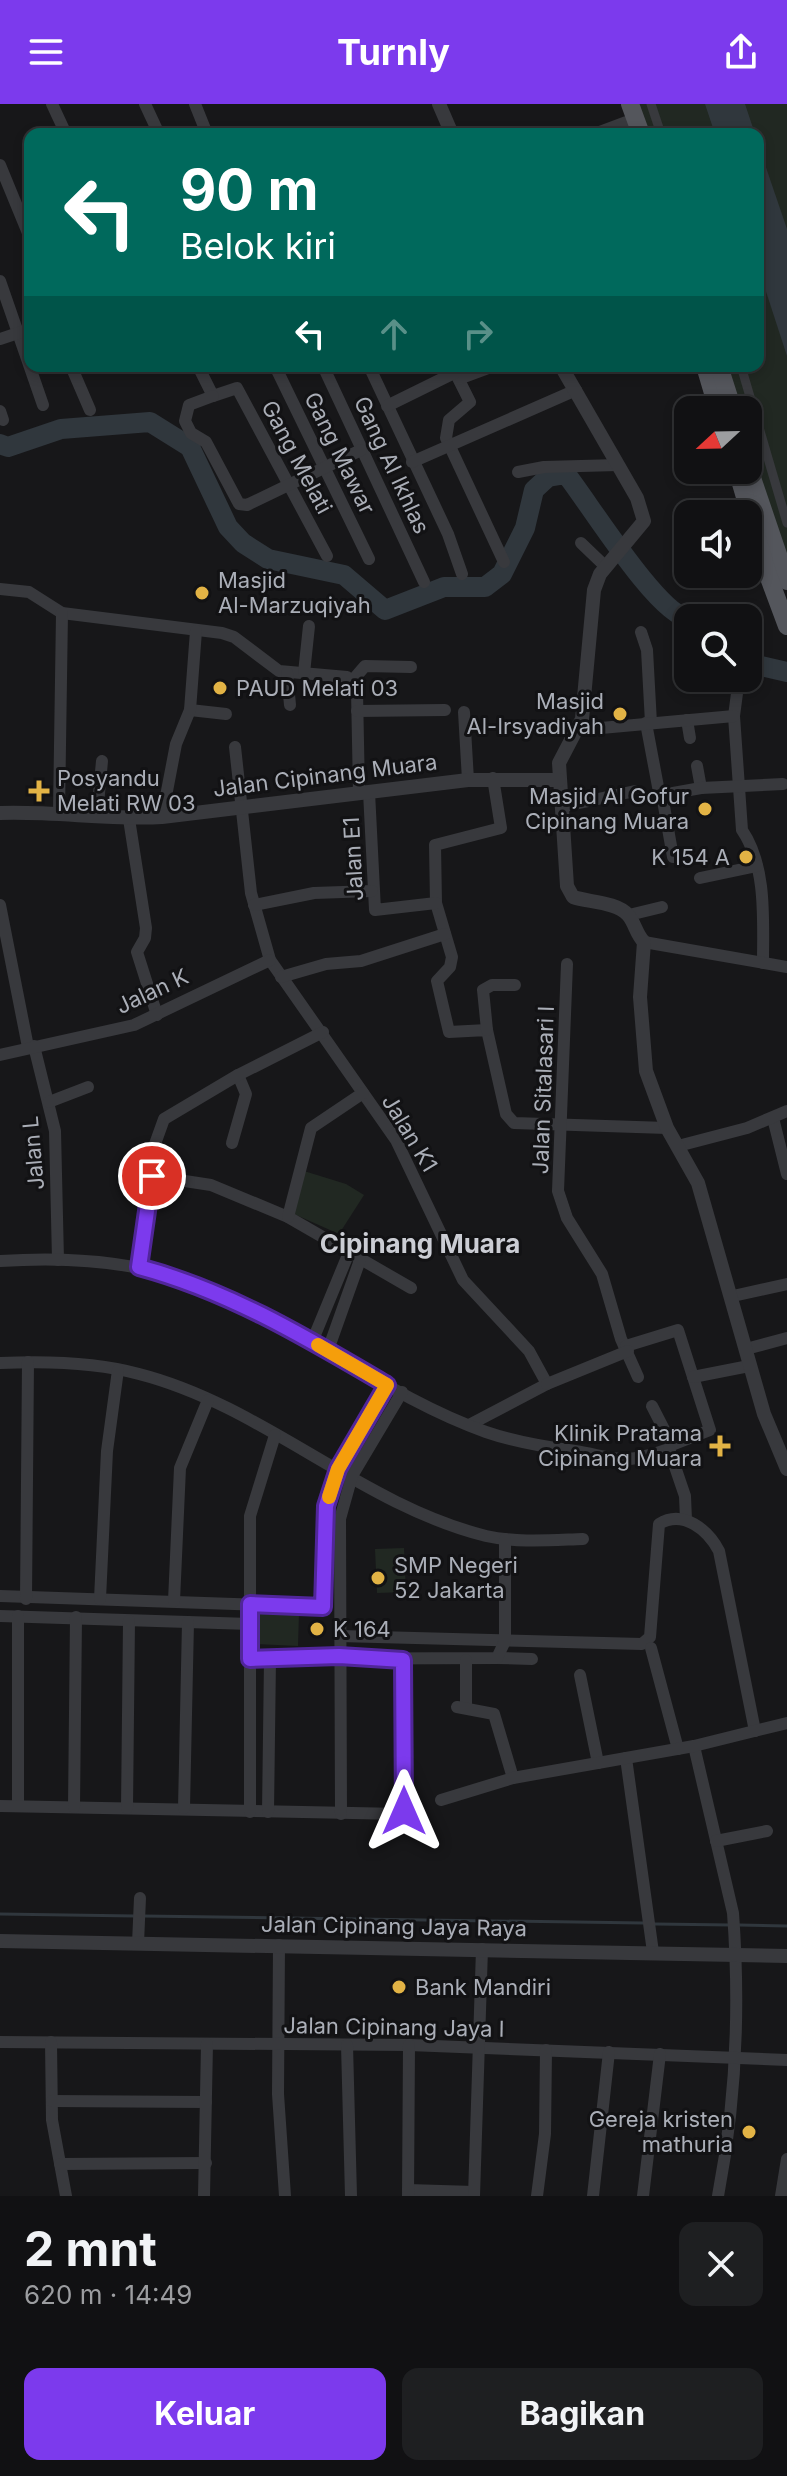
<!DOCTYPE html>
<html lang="id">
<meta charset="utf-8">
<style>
:root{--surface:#111113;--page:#1e1f21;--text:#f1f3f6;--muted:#9c9da0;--line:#303133;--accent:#7c3aed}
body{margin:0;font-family:Inter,sans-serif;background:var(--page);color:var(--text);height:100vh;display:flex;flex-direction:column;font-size:30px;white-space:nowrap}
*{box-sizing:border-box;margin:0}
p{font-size:26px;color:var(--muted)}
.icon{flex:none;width:44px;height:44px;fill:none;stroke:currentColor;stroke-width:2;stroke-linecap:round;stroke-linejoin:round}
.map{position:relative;height:2092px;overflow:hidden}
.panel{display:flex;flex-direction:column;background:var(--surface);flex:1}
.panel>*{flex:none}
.banner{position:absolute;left:24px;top:24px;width:740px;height:244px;border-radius:16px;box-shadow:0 4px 12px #0003,0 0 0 2px var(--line);background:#00695c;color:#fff;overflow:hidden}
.needle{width:52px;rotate:248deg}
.fabs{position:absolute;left:674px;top:292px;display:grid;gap:16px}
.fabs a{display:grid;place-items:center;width:88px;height:88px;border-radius:16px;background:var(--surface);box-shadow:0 4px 12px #0003,0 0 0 2px var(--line);font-size:40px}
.pin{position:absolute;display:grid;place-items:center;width:68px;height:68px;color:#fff;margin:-34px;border:4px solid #fff;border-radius:50%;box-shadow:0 2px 8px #0007}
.me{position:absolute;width:88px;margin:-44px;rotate:0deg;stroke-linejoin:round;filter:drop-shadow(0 0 6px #0008)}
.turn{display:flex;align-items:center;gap:28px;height:168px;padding:0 24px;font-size:36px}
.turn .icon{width:104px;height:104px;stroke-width:2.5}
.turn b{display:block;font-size:56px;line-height:68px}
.lanes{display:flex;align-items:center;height:76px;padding:0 24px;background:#0003;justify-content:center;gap:40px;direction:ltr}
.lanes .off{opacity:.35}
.round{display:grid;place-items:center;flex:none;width:84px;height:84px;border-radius:16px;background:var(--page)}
.overview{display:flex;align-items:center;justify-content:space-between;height:136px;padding:0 24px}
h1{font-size:48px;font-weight:700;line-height:60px}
.button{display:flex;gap:16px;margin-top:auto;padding:16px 24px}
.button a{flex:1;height:92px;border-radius:16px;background:var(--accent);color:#fff;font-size:32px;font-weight:700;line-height:92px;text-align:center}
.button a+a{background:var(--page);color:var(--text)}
header{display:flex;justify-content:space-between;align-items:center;height:104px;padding:0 24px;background:var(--accent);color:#fff;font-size:36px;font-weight:700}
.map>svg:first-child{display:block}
.green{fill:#212822}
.water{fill:#30373d}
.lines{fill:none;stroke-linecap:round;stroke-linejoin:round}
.stream{stroke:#30373d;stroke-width:3}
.river{stroke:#30373d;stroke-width:20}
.pedestrian{stroke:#38393d;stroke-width:9}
.minor{stroke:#38393d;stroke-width:12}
.tertiary{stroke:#38393d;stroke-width:14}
.primary{stroke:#54565c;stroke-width:18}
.route-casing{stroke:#51269a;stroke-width:20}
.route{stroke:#7c3aed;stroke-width:14}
.slow{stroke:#f59e0b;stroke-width:14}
.poi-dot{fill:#e2b345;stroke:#121214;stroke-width:3}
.labels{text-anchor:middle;stroke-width:6;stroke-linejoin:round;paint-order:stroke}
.street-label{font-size:22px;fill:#aaaeb7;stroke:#121214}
.poi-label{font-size:22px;fill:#aaaeb7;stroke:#121214;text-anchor:start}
.quarter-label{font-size:26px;font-weight:bold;fill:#cbcdd4;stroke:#121214}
</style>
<header><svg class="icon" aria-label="menu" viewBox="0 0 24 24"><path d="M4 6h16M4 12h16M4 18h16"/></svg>Turnly<svg class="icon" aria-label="share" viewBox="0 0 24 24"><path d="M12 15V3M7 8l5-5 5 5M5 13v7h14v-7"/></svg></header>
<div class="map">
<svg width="787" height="2092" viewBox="0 0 787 2092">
<rect width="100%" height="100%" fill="#171719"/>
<g class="green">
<polygon points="630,0 787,0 787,459 748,362 748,306 733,306 719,262 758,262 758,30 641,30"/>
<polygon points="304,1067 346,1080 364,1091 339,1130 294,1110"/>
<polygon points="404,1444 406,1488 377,1489 375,1445"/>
<polygon points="257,1508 299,1509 298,1542 256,1540"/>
</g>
<g class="water">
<polygon points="705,0 745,0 755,30 715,30"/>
<polygon points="758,40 787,125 787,252 758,163"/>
</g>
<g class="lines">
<g class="stream">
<polyline points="0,1810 135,1812"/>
<polyline points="143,1812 643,1819"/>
<polyline points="655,1820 731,1821"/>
<polyline points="739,1821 787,1822"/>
</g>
<g class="river">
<path d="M0,340L8,343L61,325L150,318L190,343L228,423L243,439L268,455L344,471L385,506L444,483H485L502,470L525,424L534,386L548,373L566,370C589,399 658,511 688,514"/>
<polyline points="748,550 756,561 787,568"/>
</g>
<g class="pedestrian">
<polyline points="651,0 661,30"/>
<polyline points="741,262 787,419"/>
</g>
<g class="minor">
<polyline points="52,0 66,30"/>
<polyline points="145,0 159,30"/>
<polyline points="195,0 207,30"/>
<polyline points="594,30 626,18"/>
<polyline points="0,61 30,134"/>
<polyline points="0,177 43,301"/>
<polyline points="0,235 30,225"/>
<polyline points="71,262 90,306"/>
<polyline points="198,262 213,292 237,284 327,452"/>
<polyline points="275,262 369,455"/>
<polyline points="323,262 424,478"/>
<polyline points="369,262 448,430 462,470"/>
<polyline points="452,262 470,298 449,316 446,334 504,458"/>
<polyline points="459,275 494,262"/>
<polyline points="213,292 189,301 185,317 191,329 206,338 239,400 247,401 361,346"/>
<polyline points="387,302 456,268"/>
<polyline points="0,307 3,316"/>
<polyline points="412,358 576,286"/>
<polyline points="518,368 544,363 618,361"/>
<polyline points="581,439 606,463"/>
<polyline points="0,485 29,488 62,509 222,529 234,533 279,567 347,573 357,587 359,688"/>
<polyline points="641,528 647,546 651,619"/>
<polyline points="287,569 290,601"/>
<polyline points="304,569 309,522"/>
<path d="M739,574L734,612L742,726C767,763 763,816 763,859"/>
<polyline points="352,577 365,562 411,563"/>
<polyline points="190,606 226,610"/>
<polyline points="357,607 445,606"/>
<polyline points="464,608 468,676"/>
<polyline points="687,616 690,634"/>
<polyline points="646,619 659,688"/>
<polyline points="579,626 734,612"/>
<polyline points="235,643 251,789 270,856 396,1036 463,1176 529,1247 547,1280 469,1321"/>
<polyline points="697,662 701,684"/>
<polyline points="493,674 501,724 435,741 436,799 452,853 450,863 437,877 449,928 487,926 506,1010 514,1019 667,1024"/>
<polyline points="369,688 375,806 436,799"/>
<polyline points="561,703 635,687"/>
<polyline points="59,708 62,509"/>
<polyline points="97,711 102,657"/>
<polyline points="162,713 176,640 190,606 196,527"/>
<polyline points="129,715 146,824 145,834 137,848 157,911"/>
<polyline points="673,753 662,691 701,684 783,680"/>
<polyline points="700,774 757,762"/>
<polyline points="0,801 28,943"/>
<polyline points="254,801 314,789 372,787"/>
<polyline points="629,811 662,803"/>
<polyline points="644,838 787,863"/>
<polyline points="567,860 558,1087 567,1114 602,1170 621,1235 638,1273"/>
<polyline points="281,873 326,860 361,857 445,830"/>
<polyline points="487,926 483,886 492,881 515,881"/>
<polyline points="34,942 55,1027 58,1156"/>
<polyline points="0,951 134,921 270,856"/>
<polyline points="49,998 88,983"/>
<polyline points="773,1014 787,1070"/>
<polyline points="232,1039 246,990 238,971"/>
<polyline points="678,1042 747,1024 787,1007"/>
<polyline points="152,1072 211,1081 288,1113 411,1184"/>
<polyline points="288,1113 311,1024 363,989"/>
<path d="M0,1157C60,1153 124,1156 181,1175C290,1210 378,1290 486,1328C515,1338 545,1343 575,1347C621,1355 623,1361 669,1345L672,1341L710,1326L678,1226L626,1242"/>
<polyline points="139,1163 155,1040 164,1015 238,971 323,928"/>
<polyline points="733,1192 787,1180"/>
<polyline points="312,1238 350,1146"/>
<polyline points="746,1245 787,1234"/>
<polyline points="328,1246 360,1156"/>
<path d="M0,1259C44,1257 96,1258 139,1270C264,1302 361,1401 486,1432C517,1439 552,1436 583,1435"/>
<polyline points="693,1273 749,1262"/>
<polyline points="547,1280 628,1247"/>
<polyline points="652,1302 672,1341"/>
<polyline points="669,1345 685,1392 686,1416"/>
<polyline points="0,1492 323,1503 326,1402 338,1365 387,1281"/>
<polyline points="26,1495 28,1258"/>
<polyline points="100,1495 107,1347 118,1266"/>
<polyline points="174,1497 180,1364 208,1296"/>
<polyline points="0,1512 250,1520"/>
<polyline points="18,1512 18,1702"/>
<path d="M339,1532L642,1540L650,1533L659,1420C683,1405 708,1426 719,1447L755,1627"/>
<polyline points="651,1544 678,1645"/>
<polyline points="497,1554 532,1555"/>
<polyline points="250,1555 497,1554 505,1537 505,1435"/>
<polyline points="466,1556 466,1604"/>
<polyline points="580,1571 598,1659"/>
<polyline points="457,1603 494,1610 513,1674"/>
<path d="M694,1642L733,1809C740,1904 736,1999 718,2092"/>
<polyline points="626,1654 653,1848"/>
<polyline points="441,1696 513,1674 694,1642 787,1619"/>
<polyline points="0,1702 401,1710 404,1702 403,1556"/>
<polyline points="74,1703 76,1513"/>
<polyline points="127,1704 129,1517"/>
<polyline points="184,1704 188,1518"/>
<polyline points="250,1708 250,1412 275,1331"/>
<polyline points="268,1708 270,1555"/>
<polyline points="341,1710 340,1415 352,1372 402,1288"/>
<polyline points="716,1737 767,1727"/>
<polyline points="138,1839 140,1794"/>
<polyline points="279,1841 278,1990 285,2092"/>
<polyline points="0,1938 409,1941 787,1956"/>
<polyline points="51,1938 52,2016 66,2092"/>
<polyline points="347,1941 351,2092"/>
<polyline points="52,1997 206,1998"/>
<polyline points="60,2060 206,2059"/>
<polyline points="408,2086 474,2088"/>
<polyline points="204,2092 207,1940"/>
<polyline points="408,2092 409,1941"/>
<polyline points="474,2092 482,1845"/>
<polyline points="537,2092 545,2030 546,1946"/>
<polyline points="593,2092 609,1948"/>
<polyline points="643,2092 660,1950"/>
<polyline points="781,2092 787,2055"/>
</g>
<g class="tertiary">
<polyline points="439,0 452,30"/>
<path d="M561,262L637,394L644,417L600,470L594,486L582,615L559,659L567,782L573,793C588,798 617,798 628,811C635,819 636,830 644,838L640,893L646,967L667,1024L698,1079L764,1310L787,1365"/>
<path d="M0,709C55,707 108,716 162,713L468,676H559"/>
<polyline points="0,1837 787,1852"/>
</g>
<g class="primary">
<polyline points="630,0 641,30"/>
<polyline points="705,262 718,306"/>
<polyline points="719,262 733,306"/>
<polyline points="748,362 787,477"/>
<polyline points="737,366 768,471 787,522"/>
</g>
</g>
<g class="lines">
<defs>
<path id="route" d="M152,1072L139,1163C229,1187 307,1234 387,1281L338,1365L326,1402L323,1503L250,1500V1555L339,1552L403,1556L404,1707"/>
</defs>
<use href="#route" class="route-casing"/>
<use href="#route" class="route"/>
<polyline class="slow" points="318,1241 387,1281 338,1365 329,1393"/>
</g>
<g class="poi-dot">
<circle cx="202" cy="489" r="8"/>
<circle cx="220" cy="584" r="8"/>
<circle cx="620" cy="610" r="8"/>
<path d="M35 675h8v8h8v8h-8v8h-8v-8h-8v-8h8z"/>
<circle cx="705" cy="705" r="8"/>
<circle cx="746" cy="753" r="8"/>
<path d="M716 1330h8v8h8v8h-8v8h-8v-8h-8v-8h8z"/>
<circle cx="378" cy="1474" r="8"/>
<circle cx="317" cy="1525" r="8"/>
<circle cx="399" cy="1883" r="8"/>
<circle cx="749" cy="2028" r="8"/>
</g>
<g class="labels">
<g class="street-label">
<text transform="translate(340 349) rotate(64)" y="8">Gang Mawar</text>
<text transform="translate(297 353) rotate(62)" y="8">Gang Melati</text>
<text transform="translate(392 361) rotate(65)" y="8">Gang Al Ikhlas</text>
<text transform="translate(325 671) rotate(-7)" y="8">Jalan Cipinang Muara</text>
<text transform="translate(353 755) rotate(-93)" y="8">Jalan E1</text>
<text transform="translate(152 887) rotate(-25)" y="8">Jalan K</text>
<text transform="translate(543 986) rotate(-88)" y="8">Jalan Sitalasari I</text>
<text transform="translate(410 1029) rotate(59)" y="8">Jalan K1</text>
<text transform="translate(33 1049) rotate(-95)" y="8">Jalan L</text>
<text transform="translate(394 1822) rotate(1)" y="8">Jalan Cipinang Jaya Raya</text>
<text transform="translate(394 1923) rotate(1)" y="8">Jalan Cipinang Jaya I</text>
</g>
<g class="poi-label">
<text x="218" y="484">Masjid<tspan x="218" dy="25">Al-Marzuqiyah</tspan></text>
<text x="236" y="592">PAUD Melati 03</text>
<text x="604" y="605" text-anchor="end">Masjid<tspan x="604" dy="25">Al-Irsyadiyah</tspan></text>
<text x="57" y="682">Posyandu<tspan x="57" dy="25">Melati RW 03</tspan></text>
<text x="689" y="700" text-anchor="end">Masjid Al Gofur<tspan x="689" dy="25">Cipinang Muara</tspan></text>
<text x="730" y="761" text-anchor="end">K 154 A</text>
<text x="702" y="1337" text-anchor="end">Klinik Pratama<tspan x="702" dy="25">Cipinang Muara</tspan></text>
<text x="394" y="1469">SMP Negeri<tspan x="394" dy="25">52 Jakarta</tspan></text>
<text x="333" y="1533">K 164</text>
<text x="415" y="1891">Bank Mandiri</text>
<text x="733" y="2023" text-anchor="end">Gereja kristen<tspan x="733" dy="25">mathuria</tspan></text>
</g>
<g class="quarter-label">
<text x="420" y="1149">Cipinang Muara</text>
</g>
</g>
</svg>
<div class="fabs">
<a><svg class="needle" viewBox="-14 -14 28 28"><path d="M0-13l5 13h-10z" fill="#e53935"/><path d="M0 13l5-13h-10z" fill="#9c9da0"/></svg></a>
<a><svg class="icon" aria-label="sound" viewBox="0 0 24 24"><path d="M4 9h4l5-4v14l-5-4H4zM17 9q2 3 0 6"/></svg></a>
<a><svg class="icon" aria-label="search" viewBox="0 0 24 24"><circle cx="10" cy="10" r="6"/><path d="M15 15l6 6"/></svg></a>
</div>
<div class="pin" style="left:152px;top:1072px;background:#d93025"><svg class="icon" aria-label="arrive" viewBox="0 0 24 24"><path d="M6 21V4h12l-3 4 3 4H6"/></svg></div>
<svg class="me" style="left:404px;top:1707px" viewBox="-20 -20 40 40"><path d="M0-17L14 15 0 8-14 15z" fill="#7c3aed" stroke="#fff" stroke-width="4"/></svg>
<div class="banner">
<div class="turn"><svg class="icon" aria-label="left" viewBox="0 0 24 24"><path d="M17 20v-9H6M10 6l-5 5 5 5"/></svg><div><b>90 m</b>Belok kiri</div></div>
<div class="lanes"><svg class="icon" aria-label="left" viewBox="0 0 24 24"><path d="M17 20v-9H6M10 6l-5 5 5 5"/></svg><svg class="icon off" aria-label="ahead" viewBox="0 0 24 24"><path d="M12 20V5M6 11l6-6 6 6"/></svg><svg class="icon off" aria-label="right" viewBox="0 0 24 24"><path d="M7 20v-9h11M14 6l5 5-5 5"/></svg></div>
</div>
</div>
<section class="panel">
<div class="overview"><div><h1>2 mnt</h1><p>620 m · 14:49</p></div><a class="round"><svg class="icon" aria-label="close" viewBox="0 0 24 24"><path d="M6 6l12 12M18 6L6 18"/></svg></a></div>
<div class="button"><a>Keluar</a><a>Bagikan</a></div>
</section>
